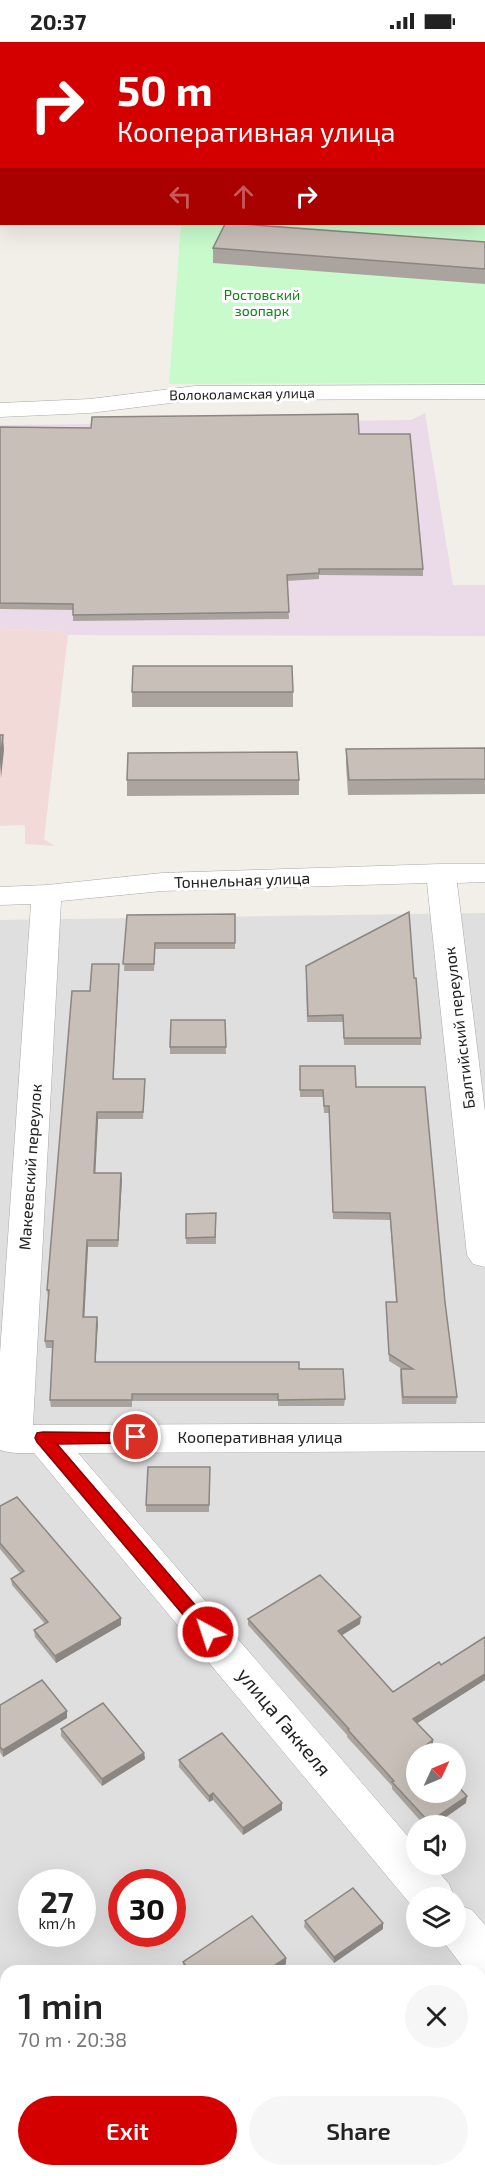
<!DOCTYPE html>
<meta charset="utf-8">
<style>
:root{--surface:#fff;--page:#f6f6f6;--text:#222;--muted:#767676;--accent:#d40000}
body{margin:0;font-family:"Exo 2",sans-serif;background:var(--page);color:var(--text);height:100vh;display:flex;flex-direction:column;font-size:22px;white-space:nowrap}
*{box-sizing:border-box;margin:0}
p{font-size:20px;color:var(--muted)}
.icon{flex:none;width:33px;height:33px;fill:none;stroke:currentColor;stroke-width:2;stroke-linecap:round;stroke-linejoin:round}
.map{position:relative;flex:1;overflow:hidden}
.sheet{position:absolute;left:0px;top:1923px;width:486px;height:212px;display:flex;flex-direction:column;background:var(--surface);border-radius:18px 18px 0 0;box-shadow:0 6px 24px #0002}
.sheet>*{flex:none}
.banner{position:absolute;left:0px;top:0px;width:486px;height:183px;box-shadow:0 6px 24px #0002;background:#d40000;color:#fff;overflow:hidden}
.needle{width:39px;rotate:46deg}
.fabs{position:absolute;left:406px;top:1701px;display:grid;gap:12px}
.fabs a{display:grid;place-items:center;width:60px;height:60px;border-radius:50%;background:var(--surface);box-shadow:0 6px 24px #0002;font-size:30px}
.speed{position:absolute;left:18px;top:1827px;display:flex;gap:12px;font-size:30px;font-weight:700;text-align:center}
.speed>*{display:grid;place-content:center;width:78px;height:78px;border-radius:50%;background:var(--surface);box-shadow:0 6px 24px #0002;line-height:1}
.speed small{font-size:15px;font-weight:400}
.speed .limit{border:9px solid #d22;background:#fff;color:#111}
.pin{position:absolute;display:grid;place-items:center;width:51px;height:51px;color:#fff;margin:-26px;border:3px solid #fff;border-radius:50%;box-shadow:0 2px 6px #0007}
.me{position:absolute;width:66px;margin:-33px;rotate:320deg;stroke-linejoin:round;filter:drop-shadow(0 0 4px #0008)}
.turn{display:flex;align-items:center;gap:21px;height:126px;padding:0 18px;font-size:27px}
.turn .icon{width:78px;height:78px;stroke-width:2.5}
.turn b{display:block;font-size:42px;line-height:51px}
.lanes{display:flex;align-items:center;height:57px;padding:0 18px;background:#0003;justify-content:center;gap:30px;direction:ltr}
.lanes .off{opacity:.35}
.round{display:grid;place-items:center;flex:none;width:63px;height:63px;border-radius:32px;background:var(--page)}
.overview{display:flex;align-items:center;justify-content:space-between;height:102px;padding:0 18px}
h1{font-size:36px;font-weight:600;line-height:45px}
.action{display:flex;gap:12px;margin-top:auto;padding:12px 18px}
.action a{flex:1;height:69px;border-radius:36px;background:var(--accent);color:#fff;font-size:24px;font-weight:600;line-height:69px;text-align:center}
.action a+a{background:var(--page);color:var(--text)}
.status{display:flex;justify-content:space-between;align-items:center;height:42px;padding:0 30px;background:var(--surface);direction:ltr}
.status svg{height:16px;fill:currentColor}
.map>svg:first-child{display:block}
.residential{fill:#e0dfdf;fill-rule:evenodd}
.commercial{fill:#f2dad9}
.industrial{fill:#ebdbe8}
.park{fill:#c8facc}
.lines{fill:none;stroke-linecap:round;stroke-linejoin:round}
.minor-casing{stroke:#a9a9a9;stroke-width:1}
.minor{fill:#fff;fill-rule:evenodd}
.wall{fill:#aba49e}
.shaded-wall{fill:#8b8681}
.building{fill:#c7bfb8;stroke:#8b8681;stroke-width:1.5}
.route{fill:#d40000;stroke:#8a0000;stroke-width:1.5}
.labels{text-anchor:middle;stroke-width:6;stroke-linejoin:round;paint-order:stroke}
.far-park-label{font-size:14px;fill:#0c8416;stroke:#fff}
.far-street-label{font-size:14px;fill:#222;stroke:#fff}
.street-label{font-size:16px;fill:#222;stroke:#fff}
.near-street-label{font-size:20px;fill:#222;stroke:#fff}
</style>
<div class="status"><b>20:37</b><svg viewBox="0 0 49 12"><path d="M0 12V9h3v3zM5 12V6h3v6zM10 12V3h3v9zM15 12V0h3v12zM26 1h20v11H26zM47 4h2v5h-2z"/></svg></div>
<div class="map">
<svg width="485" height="2134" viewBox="0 0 485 2134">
<rect width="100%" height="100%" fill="#f2efe9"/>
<path class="residential" d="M485,871V2134H0V878ZM417,1712H456V1750H417ZM417,1784H456V1822H417ZM32,1840H82V1892H32ZM122,1840H172V1892H122ZM417,1856H456V1894H417ZM6,1929H480V2128H6Z"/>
<polygon class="commercial" points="0,587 60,589 68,593 44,797 55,804 25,802 25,783 0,784"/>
<polygon class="industrial" points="425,371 453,543 485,543 485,594 68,593 60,589 0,587 0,383 411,378"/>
<g class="park">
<polygon points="0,0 149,0 168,1 2,2 0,72"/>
<polygon points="485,145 485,341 169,342 181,182 484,182"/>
</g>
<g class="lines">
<defs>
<g id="minor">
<polygon points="485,343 485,357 195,358 90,371 0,375 0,361 90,357 195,344"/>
<path d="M441,822H485V840L457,841L485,1070V1225L473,1222L467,1213L427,841L162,849L61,859L33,1383L485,1381V1409L78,1411L417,1805V1822H432L449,1842L455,1856H417V1870L34,1411C22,1411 12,1412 0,1408V1312L31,862L0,863V845L47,843L162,831Z"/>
<polygon points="456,1862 472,1868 485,1883 485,1938 480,1936 480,1929 466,1929 439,1894 456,1894"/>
</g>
</defs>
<use href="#minor" class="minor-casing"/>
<use href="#minor" class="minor"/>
</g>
<g class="wall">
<polygon points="485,200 485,242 213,221 213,206"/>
<polygon points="0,385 359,392 423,527 423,534 319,533 319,537 287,539 289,577 73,579 73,568 0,567"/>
<rect x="132" y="650" width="161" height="15"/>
<polygon points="485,706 485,752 348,753 346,722 346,707"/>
<polygon points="127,738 299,738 299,753 127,754"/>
<polygon points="235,872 235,907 155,907 154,929 124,929 127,873"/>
<polygon points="119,929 113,1037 145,1044 143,1077 98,1077 95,1131 122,1137 118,1205 88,1205 84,1275 97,1275 96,1320 299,1327 345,1357 344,1364 278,1364 278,1359 132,1359 132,1365 51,1365 50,1358 53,1306 46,1306 45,1299 48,1255 47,1248 90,949"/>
<polygon points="306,930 414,936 421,996 421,1003 344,1003 343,980 307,980"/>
<polygon points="225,978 226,1012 170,1012 170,1005"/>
<polygon points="300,1024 356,1045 445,1260 457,1355 456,1362 402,1362 400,1334 401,1327 402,1327 389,1319 386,1260 396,1260 390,1178 333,1177 329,1071 324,1071 323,1055 300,1055"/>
<polygon points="216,1171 216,1202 186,1202 186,1172"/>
<polygon points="210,1425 209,1470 146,1470 146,1463"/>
<polygon points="0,1464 121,1583 56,1621 35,1595 34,1588 45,1582 12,1543 11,1537 20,1531 0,1507"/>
<polygon points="248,1577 360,1582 341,1594 393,1650 441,1623 485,1595 485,1638 417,1681 433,1705 426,1710 466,1761 433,1784 425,1784 392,1747 392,1744 347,1695 347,1693 248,1583"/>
<polygon points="0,1663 67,1669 67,1676 3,1715 0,1710"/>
<polygon points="61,1687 144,1711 145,1717 102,1744 61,1694"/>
<polygon points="179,1718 282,1761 282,1768 243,1793 213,1758 209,1760 179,1725"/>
<polygon points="305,1879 383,1887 334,1921 304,1885"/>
<polygon points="286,1916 286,1922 276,1929 185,1929 183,1927 183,1920"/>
<polygon points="248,2128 480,2128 485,2134 241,2134"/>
</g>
<g class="shaded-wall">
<polygon points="3,693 4,708 1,736 0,720"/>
<polygon points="119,922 119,929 113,1044 113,1037"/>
<polygon points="97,1070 98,1077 95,1138 94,1131"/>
<polygon points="121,1131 122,1137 118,1205 118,1198"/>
<polygon points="87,1198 88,1205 84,1282 83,1275"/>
<polygon points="97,1275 98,1282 95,1327 95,1320"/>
<polygon points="361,1575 360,1582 337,1596 338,1589"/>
<polygon points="121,1576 121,1583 56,1621 55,1614"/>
<polygon points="485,1632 485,1638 413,1684 413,1677"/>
<polygon points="67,1669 67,1676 3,1715 3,1708"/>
<polygon points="433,1698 433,1705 423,1712 422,1706"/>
<polygon points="144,1711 145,1717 102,1744 102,1737"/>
<polygon points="213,1751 213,1758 209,1760 209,1754"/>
<polygon points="467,1754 466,1761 433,1784 429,1784 429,1780"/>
<polygon points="282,1761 282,1768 243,1793 243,1786"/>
<polygon points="383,1881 383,1887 334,1921 334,1915"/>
<polygon points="286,1916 286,1922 276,1929 266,1929"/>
<polygon points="360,2128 362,2128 361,2134 353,2134"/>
</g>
<g class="building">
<polygon points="225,182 242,182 485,200 485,227 213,206"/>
<polygon points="358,372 359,392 410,392 423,527 319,527 319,531 287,533 289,570 73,573 73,562 0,561 0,385 91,386 92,375"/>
<polygon points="133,624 292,624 293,650 132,650"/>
<polygon points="0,693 3,693 0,720"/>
<polygon points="485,706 485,737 349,738 346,707"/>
<polygon points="297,710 299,738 127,738 128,711"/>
<polygon points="409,870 414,936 416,936 421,996 344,996 343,973 308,974 306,924"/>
<polygon points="235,872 235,901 155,901 154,922 123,922 127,873"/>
<polygon points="92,922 119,922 113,1037 145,1037 143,1070 97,1070 94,1131 121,1131 118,1198 87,1198 83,1275 97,1275 95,1320 299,1320 299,1327 343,1327 345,1357 278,1358 278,1352 132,1352 132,1358 50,1358 53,1299 45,1299 49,1248 47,1248 72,949 90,949"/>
<polygon points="171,978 225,978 226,1005 170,1005"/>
<polygon points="300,1024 355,1024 356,1045 425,1045 445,1260 457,1355 403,1355 401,1327 413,1327 389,1312 386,1260 397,1260 390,1171 333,1170 329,1064 324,1064 323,1048 300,1048"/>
<polygon points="216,1171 215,1195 186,1196 186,1172"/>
<polygon points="148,1425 210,1425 209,1463 146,1463"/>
<polygon points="17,1455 121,1576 55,1614 34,1588 48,1580 11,1537 24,1529 0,1501 0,1464"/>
<polygon points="320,1533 361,1575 338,1589 393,1650 439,1620 441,1623 485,1595 485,1632 413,1677 433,1698 422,1706 428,1712 417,1712 417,1750 456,1750 456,1742 467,1754 429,1780 392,1740 394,1739 348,1688 349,1687 248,1577"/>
<polygon points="42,1638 67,1669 3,1708 0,1705 0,1663"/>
<polygon points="103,1661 144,1711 102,1737 61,1687"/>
<polygon points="222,1691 282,1761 243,1786 213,1751 209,1754 179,1718"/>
<polygon points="353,1846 383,1881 334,1915 305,1879"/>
<polygon points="252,1874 286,1916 266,1929 190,1929 183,1920"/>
<polygon points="480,2123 485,2130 485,2134 368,2134 363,2128 480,2128"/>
<polygon points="248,2128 360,2128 353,2134 241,2134"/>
</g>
<polygon class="route" points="43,1390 142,1391 144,1395 142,1400 136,1401 57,1402 214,1585 216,1590 214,1595 208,1597 202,1595 37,1400 35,1396 37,1391"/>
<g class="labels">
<g class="far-park-label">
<text x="262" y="258">Ростовский<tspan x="262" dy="16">зоопарк</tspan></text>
</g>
<g class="far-street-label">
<text transform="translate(242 352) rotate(-1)" y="5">Волоколамская улица</text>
</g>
<g class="street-label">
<text transform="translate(242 838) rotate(-2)" y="6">Тоннельная улица</text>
<text transform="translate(459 986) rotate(-97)" y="6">Балтийский переулок</text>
<text transform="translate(30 1125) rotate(-86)" y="6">Макеевский переулок</text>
<text x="260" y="1401">Кооперативная улица</text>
</g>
<g class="near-street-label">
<text transform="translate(284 1680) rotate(50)" y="7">улица Гаккеля</text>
</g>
</g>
</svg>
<div class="fabs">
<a><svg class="needle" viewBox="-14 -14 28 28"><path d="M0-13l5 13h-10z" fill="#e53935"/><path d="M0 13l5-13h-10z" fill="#767676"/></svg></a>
<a><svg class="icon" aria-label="sound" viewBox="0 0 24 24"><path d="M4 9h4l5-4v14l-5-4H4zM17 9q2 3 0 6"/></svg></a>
<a><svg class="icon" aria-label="layers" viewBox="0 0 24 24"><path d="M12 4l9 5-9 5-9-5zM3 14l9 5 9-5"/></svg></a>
</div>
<div class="speed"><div>27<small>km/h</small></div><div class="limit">30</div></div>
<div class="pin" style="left:136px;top:1395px;background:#d93025"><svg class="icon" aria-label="arrive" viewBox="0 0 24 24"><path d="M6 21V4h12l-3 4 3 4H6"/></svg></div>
<svg class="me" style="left:208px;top:1590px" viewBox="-20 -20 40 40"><circle r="17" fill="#d40000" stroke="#fff" stroke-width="3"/><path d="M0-11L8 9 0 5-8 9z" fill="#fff"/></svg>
<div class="banner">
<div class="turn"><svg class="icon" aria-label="right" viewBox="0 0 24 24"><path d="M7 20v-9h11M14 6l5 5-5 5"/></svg><div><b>50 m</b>Кооперативная улица</div></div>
<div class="lanes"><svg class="icon off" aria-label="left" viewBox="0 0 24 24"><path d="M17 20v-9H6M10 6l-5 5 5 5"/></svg><svg class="icon off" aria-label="ahead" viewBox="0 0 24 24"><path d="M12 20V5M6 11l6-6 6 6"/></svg><svg class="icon" aria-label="right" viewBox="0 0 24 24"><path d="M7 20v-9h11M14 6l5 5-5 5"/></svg></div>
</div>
<section class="sheet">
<div class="overview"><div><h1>1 min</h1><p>70 m · 20:38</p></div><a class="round"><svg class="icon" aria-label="close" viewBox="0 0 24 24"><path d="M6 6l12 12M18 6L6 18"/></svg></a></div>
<div class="action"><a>Exit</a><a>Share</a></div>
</section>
</div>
